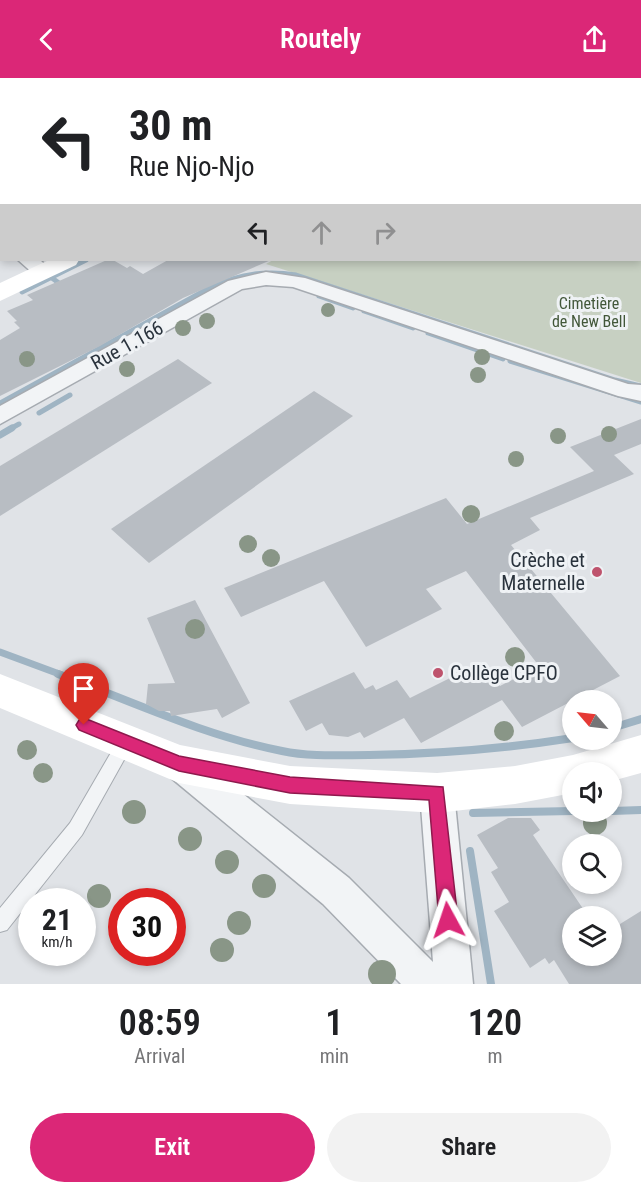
<!DOCTYPE html>
<meta charset="utf-8">
<style>
:root{--surface:#fff;--page:#f2f2f2;--text:#202124;--muted:#757577;--accent:#db2777}
body{margin:0;font-family:"Roboto Condensed",sans-serif;background:var(--page);color:var(--text);height:100vh;display:flex;flex-direction:column;font-size:22px;white-space:nowrap}
*{box-sizing:border-box;margin:0}
p{font-size:20px;color:var(--muted)}
.icon{flex:none;width:33px;height:33px;fill:none;stroke:currentColor;stroke-width:2;stroke-linecap:round;stroke-linejoin:round}
.map{position:relative;height:906px;overflow:hidden}
.panel{display:flex;flex-direction:column;background:var(--surface);flex:1}
.panel>*{flex:none}
.guide{position:absolute;left:0px;top:0px;width:642px;height:183px;box-shadow:0 3px 9px #0003;background:#fff;color:var(--text);overflow:hidden}
.needle{width:39px;rotate:298deg}
.fabs{position:absolute;left:562px;top:612px;display:grid;gap:12px}
.fabs a{display:grid;place-items:center;width:60px;height:60px;border-radius:50%;background:var(--surface);box-shadow:0 3px 9px #0003;font-size:30px}
.speed{position:absolute;left:18px;top:810px;display:flex;gap:12px;font-size:30px;font-weight:700;text-align:center}
.speed>*{display:grid;place-content:center;width:78px;height:78px;border-radius:50%;background:var(--surface);box-shadow:0 3px 9px #0003;line-height:1}
.speed small{font-size:15px;font-weight:400}
.speed .limit{border:9px solid #d22;background:#fff;color:#111}
.pin{position:absolute;display:grid;place-items:center;width:51px;height:51px;color:#fff;margin:-62px -26px;border-radius:50% 50% 50% 0;rotate:-45deg;box-shadow:0 0 6px #0007}
.pin .icon{rotate:45deg}
.me{position:absolute;width:66px;margin:-33px;rotate:355deg;stroke-linejoin:round;filter:drop-shadow(0 0 4px #0008)}
.turn{display:flex;align-items:center;gap:21px;height:126px;padding:0 30px;font-size:27px}
.turn .icon{width:78px;height:78px;stroke-width:2.5}
.turn b{display:block;font-size:42px;line-height:51px}
.lanes{display:flex;align-items:center;height:57px;padding:0 30px;background:#0003;justify-content:center;gap:30px;direction:ltr}
.lanes .off{opacity:.35}
.eta{display:flex;justify-content:space-evenly;align-items:center;height:102px;text-align:center}
.eta b{font-size:36px;font-weight:600;line-height:42px}
.cta{display:flex;gap:12px;margin-top:auto;padding:12px 30px}
.cta a{flex:1;height:69px;border-radius:36px;background:var(--accent);color:#fff;font-size:24px;font-weight:600;line-height:69px;text-align:center}
.cta a+a{background:var(--page);color:var(--text)}
header{display:flex;justify-content:space-between;align-items:center;height:78px;padding:0 30px;background:var(--accent);color:#fff;font-size:27px;font-weight:600}
.map>svg:first-child{display:block}
.green{fill:#c7d0c2}
.lines{fill:none;stroke-linecap:round;stroke-linejoin:round}
.stream-far2{stroke:#9fb4c3;stroke-width:5}
.stream-far1{stroke:#9fb4c3;stroke-width:7}
.stream{stroke:#9fb4c3;stroke-width:8}
.building{fill:#b8bdc3}
.lane-casing{stroke:#a6abb1;stroke-width:2}
.street-casing{stroke:#a6abb1;stroke-width:3}
.lane{fill:#f2f4f6;fill-rule:evenodd}
.street{fill:#f2f4f6;fill-rule:evenodd}
.secondary{fill:#fff;fill-rule:evenodd}
.tree{fill:#899687}
.route{fill:#db2777;stroke:#8e194d;stroke-width:1.5}
.poi-dot{fill:#be536d;stroke:#eff2f5;stroke-width:2}
.labels{text-anchor:middle;stroke-width:6;stroke-linejoin:round;paint-order:stroke}
.far-park-label{font-size:16px;fill:#425739;stroke:#eff2f5}
.street-label{font-size:20px;fill:#2a333d;stroke:#eff2f5}
.poi-label{font-size:20px;fill:#2a333d;stroke:#eff2f5;text-anchor:end}
</style>
<header><svg class="icon" aria-label="back" viewBox="0 0 24 24"><path d="M15 5l-7 7 7 7"/></svg>Routely<svg class="icon" aria-label="share" viewBox="0 0 24 24"><path d="M12 15V3M7 8l5-5 5 5M5 13v7h14v-7"/></svg></header>
<div class="map">
<svg width="641" height="906" viewBox="0 0 641 906">
<rect width="100%" height="100%" fill="#e0e3e7"/>
<polygon class="green" points="545,0 641,0 641,305 266,186 273,182 640,182 640,2"/>
<g class="lines">
<g class="stream-far2">
<polyline points="52,200 63,208"/>
<polyline points="22,214 86,182"/>
<polyline points="319,218 353,230"/>
<polyline points="364,233 413,250"/>
<polyline points="428,255 503,281"/>
<polyline points="510,283 641,324"/>
<path d="M0,325L213,208C241,196 266,192 296,197L615,302L641,308"/>
<polyline points="39,335 70,317"/>
<polyline points="10,351 19,346"/>
</g>
<g class="stream-far1">
<polyline points="0,357 12,350"/>
<polyline points="0,574 62,597"/>
</g>
<g class="stream">
<path d="M58,596C131,623 205,658 282,673C310,679 341,677 369,677C439,676 503,671 573,660"/>
<polyline points="612,650 641,641"/>
<polyline points="612,733 641,732"/>
<polyline points="473,735 573,733"/>
<polyline points="470,773 491,906"/>
</g>
</g>
<g class="building">
<polygon points="107,182 113,182 127,190 130,188 143,196 168,182 271,182 183,220 100,268 0,318 0,262 20,250 14,244 17,243 7,233 33,222 27,217"/>
<polygon points="178,281 212,305 0,438 0,388"/>
<polygon points="314,313 353,338 149,485 111,451"/>
<polygon points="641,341 641,366 614,377 634,396 530,440 540,452 511,467 620,598 522,649 502,622 421,665 404,640 364,660 360,654 348,659 329,657 322,645 306,653 289,623 354,594 365,611 373,607 376,612 397,602 410,620 482,584 500,608 539,588 466,493 426,511 442,531 366,569 324,503 241,539 224,510 446,420 467,446 594,393 570,369"/>
<polygon points="195,522 250,625 222,640 217,631 171,638 170,633 159,633 146,626 148,606 175,605 147,540"/>
<polygon points="508,740 531,740 540,752 533,757 588,838 573,838 573,878 612,878 612,851 641,833 641,906 569,906 554,882 549,886 545,880 530,890 494,833 509,824 491,794 498,790 477,757"/>
</g>
<g class="lines">
<defs>
<polygon id="lane" points="126,657 132,659 134,664 82,757 7,852 0,854 0,830 70,745 120,659"/>
<g id="street">
<polygon points="3,0 21,0 22,2 4,2"/>
<polygon points="305,0 323,0 324,2 306,2"/>
<polygon points="0,154 2,155 2,167 0,166"/>
<polygon points="18,182 40,182 53,194 50,198 36,198"/>
<polygon points="266,194 305,200 628,306 641,307 641,323 618,318 293,209 266,207 242,211 0,346 0,328 228,203"/>
<polygon points="182,673 194,677 349,800 433,884 420,715 425,704 437,699 449,704 454,715 473,906 401,906 323,826 170,699 165,688 170,677"/>
</g>
</defs>
<use href="#lane" class="lane-casing"/>
<use href="#street" class="street-casing"/>
<use href="#lane" class="lane"/>
<use href="#street" class="street"/>
<g class="secondary">
<polygon points="390,0 409,0 389,2"/>
<polygon points="49,182 79,182 76,187 0,223 0,205"/>
<polygon points="0,596 180,667 290,688 437,695 515,688 573,677 641,657 641,695 612,703 612,694 573,694 573,715 515,726 437,735 290,726 179,705 0,630"/>
</g>
</g>
<g class="tree">
<circle cx="328" cy="232" r="7"/>
<circle cx="207" cy="243" r="8"/>
<circle cx="183" cy="250" r="8"/>
<circle cx="482" cy="279" r="8"/>
<circle cx="27" cy="281" r="8"/>
<circle cx="127" cy="291" r="8"/>
<circle cx="478" cy="297" r="8"/>
<circle cx="609" cy="356" r="8"/>
<circle cx="558" cy="358" r="8"/>
<circle cx="516" cy="381" r="8"/>
<circle cx="471" cy="436" r="9"/>
<circle cx="248" cy="466" r="9"/>
<circle cx="271" cy="480" r="9"/>
<circle cx="195" cy="551" r="10"/>
<circle cx="515" cy="579" r="10"/>
<circle cx="504" cy="653" r="10"/>
<circle cx="27" cy="672" r="10"/>
<circle cx="43" cy="695" r="10"/>
<circle cx="134" cy="734" r="12"/>
<circle cx="595" cy="745" r="12"/>
<circle cx="190" cy="761" r="12"/>
<circle cx="227" cy="784" r="12"/>
<circle cx="264" cy="808" r="12"/>
<circle cx="99" cy="818" r="12"/>
<circle cx="239" cy="845" r="12"/>
<circle cx="222" cy="872" r="12"/>
<circle cx="382" cy="896" r="14"/>
</g>
<polygon class="route" points="84,640 179,678 290,699 443,709 458,842 455,849 448,852 442,849 439,842 429,722 290,715 179,693 79,652 76,647 79,642"/>
<g class="poi-dot">
<circle cx="597" cy="494" r="6"/>
<circle cx="438" cy="595" r="6"/>
</g>
<g class="labels">
<g class="far-park-label">
<text x="589" y="231">Cimetière<tspan x="589" dy="18">de New Bell</tspan></text>
</g>
<g class="street-label">
<text transform="translate(127 267) rotate(-29)" y="7">Rue 1.166</text>
</g>
<g class="poi-label">
<text x="585" y="489">Crèche et<tspan x="585" dy="23">Maternelle</tspan></text>
<text x="450" y="602" text-anchor="start">Collège CPFO</text>
</g>
</g>
</svg>
<div class="fabs">
<a><svg class="needle" viewBox="-14 -14 28 28"><path d="M0-13l5 13h-10z" fill="#e53935"/><path d="M0 13l5-13h-10z" fill="#757577"/></svg></a>
<a><svg class="icon" aria-label="sound" viewBox="0 0 24 24"><path d="M4 9h4l5-4v14l-5-4H4zM17 9q2 3 0 6"/></svg></a>
<a><svg class="icon" aria-label="search" viewBox="0 0 24 24"><circle cx="10" cy="10" r="6"/><path d="M15 15l6 6"/></svg></a>
<a><svg class="icon" aria-label="layers" viewBox="0 0 24 24"><path d="M12 4l9 5-9 5-9-5zM3 14l9 5 9-5"/></svg></a>
</div>
<div class="speed"><div>21<small>km/h</small></div><div class="limit">30</div></div>
<div class="pin" style="left:84px;top:647px;background:#d93025"><svg class="icon" aria-label="arrive" viewBox="0 0 24 24"><path d="M6 21V4h12l-3 4 3 4H6"/></svg></div>
<svg class="me" style="left:448px;top:842px" viewBox="-20 -20 40 40"><path d="M0-17L14 15 0 8-14 15z" fill="#db2777" stroke="#fff" stroke-width="4"/></svg>
<div class="guide">
<div class="turn"><svg class="icon" aria-label="left" viewBox="0 0 24 24"><path d="M17 20v-9H6M10 6l-5 5 5 5"/></svg><div><b>30 m</b>Rue Njo-Njo</div></div>
<div class="lanes"><svg class="icon" aria-label="left" viewBox="0 0 24 24"><path d="M17 20v-9H6M10 6l-5 5 5 5"/></svg><svg class="icon off" aria-label="ahead" viewBox="0 0 24 24"><path d="M12 20V5M6 11l6-6 6 6"/></svg><svg class="icon off" aria-label="right" viewBox="0 0 24 24"><path d="M7 20v-9h11M14 6l5 5-5 5"/></svg></div>
</div>
</div>
<section class="panel">
<div class="eta">
<div><b>08:59</b><p>Arrival</p></div>
<div><b>1</b><p>min</p></div>
<div><b>120</b><p>m</p></div>
</div>
<div class="cta"><a>Exit</a><a>Share</a></div>
</section>
